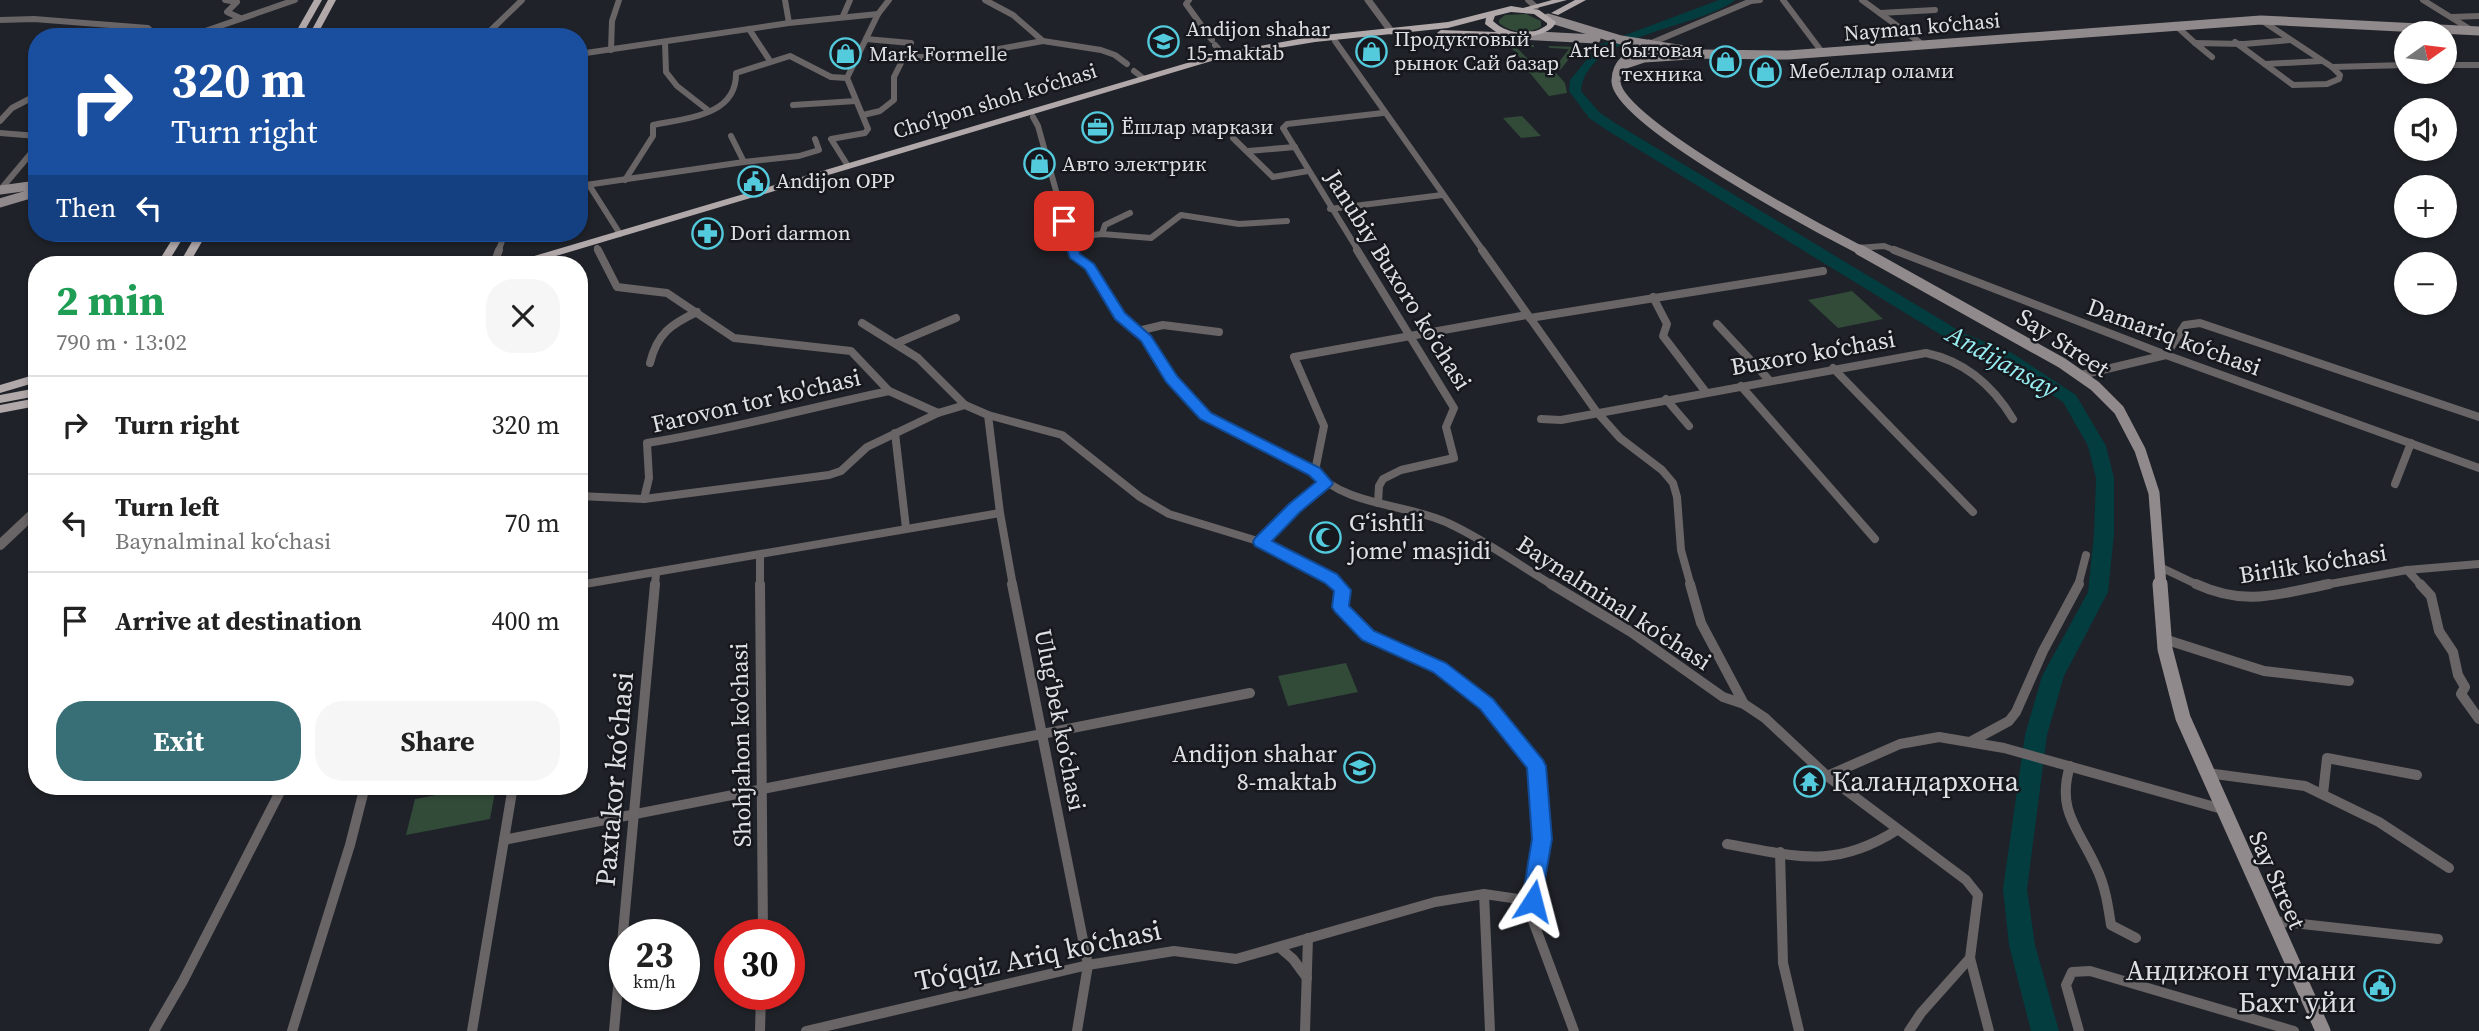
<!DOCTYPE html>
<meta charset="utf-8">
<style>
:root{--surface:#fff;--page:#f6f6f6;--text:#222;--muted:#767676;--line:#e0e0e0;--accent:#386e76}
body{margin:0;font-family:"Source Serif 4",serif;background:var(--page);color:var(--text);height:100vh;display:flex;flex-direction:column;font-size:26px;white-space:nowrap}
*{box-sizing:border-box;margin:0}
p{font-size:23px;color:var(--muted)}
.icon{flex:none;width:38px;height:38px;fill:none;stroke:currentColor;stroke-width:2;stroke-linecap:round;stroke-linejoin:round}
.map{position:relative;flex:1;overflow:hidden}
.panel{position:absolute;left:28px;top:256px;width:560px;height:539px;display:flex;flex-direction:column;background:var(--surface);border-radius:28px;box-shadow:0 2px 5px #0004}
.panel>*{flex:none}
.hud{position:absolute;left:28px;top:28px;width:560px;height:214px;border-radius:28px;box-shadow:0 2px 5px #0004;background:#1a4fa0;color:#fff;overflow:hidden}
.needle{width:46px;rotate:76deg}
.fabs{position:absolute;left:2394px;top:21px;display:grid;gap:14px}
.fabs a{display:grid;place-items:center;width:63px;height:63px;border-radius:50%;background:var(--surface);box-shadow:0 2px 5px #0004;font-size:35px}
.speed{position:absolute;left:609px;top:919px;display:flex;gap:14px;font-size:35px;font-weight:700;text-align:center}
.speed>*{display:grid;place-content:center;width:91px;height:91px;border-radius:50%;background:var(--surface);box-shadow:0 2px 5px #0004;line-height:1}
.speed small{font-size:18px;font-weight:400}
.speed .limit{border:10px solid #d22;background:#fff;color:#111}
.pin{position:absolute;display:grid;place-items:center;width:60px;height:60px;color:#fff;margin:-30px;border-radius:14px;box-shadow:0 4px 10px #0006}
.me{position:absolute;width:77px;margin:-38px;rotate:9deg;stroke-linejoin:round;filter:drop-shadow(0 0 5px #0008)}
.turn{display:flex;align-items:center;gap:24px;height:147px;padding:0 28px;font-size:32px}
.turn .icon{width:91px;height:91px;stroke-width:2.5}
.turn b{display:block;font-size:49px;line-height:60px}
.then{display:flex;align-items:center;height:66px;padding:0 28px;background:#0003;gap:14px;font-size:26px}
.round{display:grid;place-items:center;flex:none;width:74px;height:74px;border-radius:28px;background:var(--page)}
.overview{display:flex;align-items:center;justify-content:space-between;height:119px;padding:0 28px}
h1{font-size:42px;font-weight:700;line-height:52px;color:#1e9e55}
.cta{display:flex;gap:14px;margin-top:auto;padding:14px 28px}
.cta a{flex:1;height:80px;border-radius:28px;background:var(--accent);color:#fff;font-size:28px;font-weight:700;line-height:80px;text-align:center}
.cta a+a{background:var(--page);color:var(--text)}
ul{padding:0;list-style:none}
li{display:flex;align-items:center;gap:21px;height:98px;padding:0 28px;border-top:2px solid var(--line)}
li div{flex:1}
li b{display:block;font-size:26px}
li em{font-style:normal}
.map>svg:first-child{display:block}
.green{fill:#324b39}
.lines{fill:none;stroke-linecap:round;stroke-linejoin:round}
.river{fill:#033d40;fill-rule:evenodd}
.minor-far2{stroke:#696465;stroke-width:6}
.minor-far1{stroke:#696465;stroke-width:8}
.minor{stroke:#696465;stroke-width:10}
.tertiary-far1{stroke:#696465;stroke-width:7}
.tertiary{stroke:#696465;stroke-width:10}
.secondary-far2{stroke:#918a8c;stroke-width:9}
.secondary-far1{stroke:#918a8c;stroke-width:11}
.secondary{stroke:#918a8c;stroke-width:15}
.primary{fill:#b1a8a9;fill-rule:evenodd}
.route{fill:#1a73e8;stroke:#114b97;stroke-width:2}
.labels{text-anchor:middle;stroke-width:5;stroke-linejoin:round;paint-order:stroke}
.far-street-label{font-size:21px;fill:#dee0e4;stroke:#16181e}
.far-poi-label{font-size:21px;fill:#dee0e4;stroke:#16181e;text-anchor:start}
.street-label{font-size:24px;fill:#dee0e4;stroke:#16181e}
.poi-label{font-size:24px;fill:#dee0e4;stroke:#16181e;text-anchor:start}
.water-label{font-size:26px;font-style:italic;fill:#97eef2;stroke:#16181e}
.near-street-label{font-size:28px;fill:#dee0e4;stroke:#16181e}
.near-poi-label{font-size:28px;fill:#dee0e4;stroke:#16181e;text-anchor:start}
</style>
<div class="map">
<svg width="2479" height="1031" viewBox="0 0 2479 1031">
<rect width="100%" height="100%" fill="#1f2228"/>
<g class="green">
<path d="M1526,14L1541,21V27C1528,34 1511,33 1499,23V20L1505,15Z"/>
<polygon points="1508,44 1534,45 1534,47 1517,48 1535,66 1555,67 1569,49 1550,48 1548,46 1579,47 1560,70 1530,69"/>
<polygon points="1529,72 1556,73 1565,83 1567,93 1549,96"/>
<polygon points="1522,116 1541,136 1521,138 1503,118"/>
<polygon points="1852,291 1883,319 1838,328 1808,300"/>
<polygon points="1346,663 1358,692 1288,706 1278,676"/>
<polygon points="484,786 496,786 490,819 406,835 415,799"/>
</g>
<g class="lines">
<path class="river" d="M1719,0H1735C1699,29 1586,33 1581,91L1599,112L1615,123L1963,333L2012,353L2076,395L2106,446L2114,478V534L2108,592L2064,676L2047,735L2027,889L2035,945L2059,1031H2031L2009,945L2003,889L2025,735L2042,676L2088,592L2094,534L2096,478L2088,446L2063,402L2000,361L1951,341L1605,129L1589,118L1569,91L1570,80L1599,45Z"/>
<g class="minor-far2">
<polyline points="225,0 237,2 227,12 240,18"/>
<polyline points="785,0 789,23"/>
<polyline points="985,0 1013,15 1043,41 1101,50 1115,55 1127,64"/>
<polyline points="1189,0 1186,4 1212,40"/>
<polyline points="1528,0 1536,7"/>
<polyline points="1783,0 1822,52"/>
<polyline points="1862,0 1922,44"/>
<polyline points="2423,0 2473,31"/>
<polyline points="1880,13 1935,10"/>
<polyline points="843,16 850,0"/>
<polyline points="2452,17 2479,16"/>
<polyline points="0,20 34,19 148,28 157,37"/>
<polyline points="2175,25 2195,43"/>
<polyline points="749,29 770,61"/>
<polyline points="486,35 522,0"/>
<polyline points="188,37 295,0"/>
<polyline points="418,37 487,32"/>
<polyline points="1335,41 1484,252"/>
<polyline points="665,42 666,72 677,86 709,111"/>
<polyline points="2235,42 2293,85 2327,84 2339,79 2340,75 2332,67 2261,20"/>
<polyline points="1649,44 1751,1 1760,0"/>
<polyline points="1215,45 1224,55"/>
<polyline points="611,50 612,21 619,0"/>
<polyline points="579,54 789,23 878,14"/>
<polyline points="905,57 954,57 1043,41"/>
<polyline points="2212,57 2195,43 2244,44 2290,40"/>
<polyline points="2265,64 2322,61"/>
<polyline points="2445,65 2479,65"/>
<polyline points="2332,67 2406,65"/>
<polyline points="1134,71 1143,78"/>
<polyline points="793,105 856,101"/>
<polyline points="863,115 880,111 894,100 894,77 911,43 866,39"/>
<polyline points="1033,117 1038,126 1073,252"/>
<polyline points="0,121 12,108 37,95"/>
<polyline points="0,133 37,136"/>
<polyline points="1233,138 1273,177 1308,171"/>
<polyline points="1248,151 1295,147"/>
<polyline points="744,162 799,156 819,150 815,139"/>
<polyline points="848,166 831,139 865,133 868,129 847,78 878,14 889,0"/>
<path d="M625,180L653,136V125C686,118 737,116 736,73L790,56L831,77L847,78"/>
<polyline points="589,185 620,234"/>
<polyline points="579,186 744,162 731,136"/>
<polyline points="1,189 37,146"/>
<polyline points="1330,209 1442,195"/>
<polyline points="1102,234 1105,225 1130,213"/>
<polyline points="1069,238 1102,234 1151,238 1181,215 1239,224 1287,221"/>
<polyline points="597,248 599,252"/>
<polyline points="1858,248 1884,246 1899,252"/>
<polyline points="498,252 505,233"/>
<polyline points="1359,252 1283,128 1287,124 1383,113"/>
</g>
<g class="minor-far1">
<polyline points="598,250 617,287 667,293 734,338 851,351 889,391 938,413 965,405 988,415 1062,435 1140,497 1169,514 1261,542 1331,579 1338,586"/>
<path d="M1073,250L1074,255L1089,267L1120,316L1146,339L1171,379L1205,416L1315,471C1344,506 1409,504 1448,523C1485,540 1519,565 1554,586"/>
<polyline points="1357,250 1454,408 1446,427 1454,458 1401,470 1383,479 1379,486 1378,503"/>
<polyline points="1482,250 1596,411 1620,438 1662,470 1673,483 1677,497 1681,550 1691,586"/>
<polyline points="1894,250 2166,355 2479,468"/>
<polyline points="494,264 499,250"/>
<polyline points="1653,297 1667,324 1663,336 1705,391"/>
<polyline points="1530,318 1823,271"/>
<polyline points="862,323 918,358 965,405"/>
<polyline points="1717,324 1770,381"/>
<polyline points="1138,331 1163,325 1219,332"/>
<polyline points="897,343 956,318"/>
<path d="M650,363C657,334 671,324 697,312"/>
<polyline points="1833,368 1973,512"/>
<polyline points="2081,375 2166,355 2185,325 2200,323 2479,417"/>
<polyline points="1741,386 1875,539"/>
<polyline points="1666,399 1689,426"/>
<polyline points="988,415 1000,513 1013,586"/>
<path d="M1541,419L1561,420L1926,353C1964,361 1993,386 2013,419"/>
<polyline points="895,433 906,528"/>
<polyline points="1315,471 1324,426 1294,357 1527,315"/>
<polyline points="2395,484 2411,443"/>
<polyline points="579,496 644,499 829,475 841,471 867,447 938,413"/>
<path d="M644,499L649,478L647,443C728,430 808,408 889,391"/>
<polyline points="1261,542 1294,508 1325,483"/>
<polyline points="760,555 760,586"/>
<polyline points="2160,567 2200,586"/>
<polyline points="2407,570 2422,586"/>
<polyline points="579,585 1000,513"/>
<polyline points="655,586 656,573"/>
<polyline points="2078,586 2086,555"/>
<polyline points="2319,586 2407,570 2479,564"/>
</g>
<g class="minor">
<polyline points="760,584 763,934"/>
<polyline points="1012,584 1088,965 1077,1031"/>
<polyline points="1336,584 1342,590 1341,607 1368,635 1439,668 1487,704 1537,766 1542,839 1529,910 1574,1031"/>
<polyline points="1551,584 1631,632 1723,697 1744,704 1765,718 1827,776 1966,880 1978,895 1970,958 1921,1013 1909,1031"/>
<polyline points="1690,584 1701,623 1744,704"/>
<path d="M2196,584C2246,607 2278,594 2329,584"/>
<polyline points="2420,584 2431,596 2439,631 2453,652 2458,675 2465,687 2461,694 2479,719"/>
<polyline points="579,585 583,584"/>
<polyline points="2164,639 2264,671 2349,681"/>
<polyline points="1970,742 2009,721 2016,712 2043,651 2079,584"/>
<path d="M2070,766C2056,811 2079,829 2096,867C2105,885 2108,905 2111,925L2136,938"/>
<polyline points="2207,773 2305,786 2379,822 2449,868"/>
<polyline points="1827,776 1900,744 1939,737 2004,748 2222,809"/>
<polyline points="2323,794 2327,758 2417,775"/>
<polyline points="504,840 1250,693"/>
<path d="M1727,844C1796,856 1834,870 1897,830"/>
<polyline points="1780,852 1783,963 1799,1031"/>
<polyline points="1484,894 1490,1031"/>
<polyline points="2274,921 2438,939"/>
<polyline points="1279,947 1293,959 1307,978"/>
<polyline points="1970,958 1989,1031"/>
<polyline points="154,1031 183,981 283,786"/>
<polyline points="292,1031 350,845 365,786"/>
<polyline points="472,1031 513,786"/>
<polyline points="614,1031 655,584"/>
<polyline points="760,1031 761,994"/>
<polyline points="806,1031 1088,965 1174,951 1236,959 1435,902 1484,894 1533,901"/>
<polyline points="1305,1031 1308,938"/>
<polyline points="2079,1031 2066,985 2072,972 2090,971 2294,1031"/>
</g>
<polyline class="tertiary-far1" points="1368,0 1391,31"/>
<polyline class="tertiary" points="0,545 37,510"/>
<g class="secondary-far2">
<polyline points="1548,18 1621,40 1684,50"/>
<polyline points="1520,35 1596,39"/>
<path d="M1649,44C1634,51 1615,62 1616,82C1619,123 1823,231 1864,252"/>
<polyline points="1620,66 1644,58 1704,54 1788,55 2261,20 2479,31"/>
<polyline points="0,190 37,185"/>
<polyline points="0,203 37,192"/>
</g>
<polyline class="secondary-far1" points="1860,250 2062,363 2095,386 2119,410 2140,450 2154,493 2161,586"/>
<polyline class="secondary" points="2160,584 2165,649 2183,718 2323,1031"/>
<g class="primary">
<polygon points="314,0 322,0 301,37 293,37"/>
<polygon points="328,0 336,0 316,37 308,37"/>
<path d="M1552,0H1567L1533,9L1539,10L1556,22C1547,47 1465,36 1441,36L1437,33L1441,30L1496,32L1485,24L1486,18L1448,28L1315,42L1225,57L529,264H512L514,262L1221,53L1315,36L1448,22L1511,6L1523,8ZM1511,12L1534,14L1547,23V25C1531,37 1508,35 1493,21L1495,16Z"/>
<polygon points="1575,0 1586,0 1558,15 1551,13"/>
<polygon points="176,233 186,233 167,264 157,264"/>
<polygon points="197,233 207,233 189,264 179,264"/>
<polygon points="37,374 37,382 0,393 0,385"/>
<polygon points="37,388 37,396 0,403 0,395"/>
<polygon points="37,398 37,406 0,413 0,405"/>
</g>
</g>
<polygon class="route" points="1064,218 1070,221 1080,254 1094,264 1125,313 1151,336 1177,376 1211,413 1320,468 1333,483 1331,486 1300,512 1272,541 1337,574 1351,590 1349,606 1374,631 1446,663 1493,699 1543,760 1546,766 1552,839 1540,908 1533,910 1525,908 1522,901 1532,839 1527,768 1480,709 1433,672 1362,640 1335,612 1332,607 1334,591 1325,583 1255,546 1253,542 1255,538 1289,504 1316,482 1309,475 1200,419 1166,382 1141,341 1115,319 1085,269 1070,258 1058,221"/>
<defs>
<symbol id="school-ring" viewBox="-11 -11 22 22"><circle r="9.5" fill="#16181e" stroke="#54cadd" stroke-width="1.5"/><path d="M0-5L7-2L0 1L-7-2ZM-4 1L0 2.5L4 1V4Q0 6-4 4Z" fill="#54cadd"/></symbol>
<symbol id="shop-ring" viewBox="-11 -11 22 22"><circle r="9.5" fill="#16181e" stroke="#54cadd" stroke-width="1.5"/><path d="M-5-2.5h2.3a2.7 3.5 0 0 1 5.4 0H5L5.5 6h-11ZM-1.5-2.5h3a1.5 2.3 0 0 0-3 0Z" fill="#54cadd"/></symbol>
<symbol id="office-ring" viewBox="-11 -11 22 22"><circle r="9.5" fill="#16181e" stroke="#54cadd" stroke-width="1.5"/><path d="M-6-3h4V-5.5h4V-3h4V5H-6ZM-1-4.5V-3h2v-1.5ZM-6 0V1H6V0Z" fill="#54cadd"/></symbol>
<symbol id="civic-ring" viewBox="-11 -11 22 22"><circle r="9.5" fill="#16181e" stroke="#54cadd" stroke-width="1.5"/><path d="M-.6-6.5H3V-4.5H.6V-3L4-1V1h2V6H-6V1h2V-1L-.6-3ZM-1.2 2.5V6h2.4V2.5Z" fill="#54cadd"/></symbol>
<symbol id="pharmacy-ring" viewBox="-11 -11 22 22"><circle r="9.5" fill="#16181e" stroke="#54cadd" stroke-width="1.5"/><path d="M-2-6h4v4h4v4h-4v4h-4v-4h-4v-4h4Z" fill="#54cadd"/></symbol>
<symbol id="mosque-ring" viewBox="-11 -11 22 22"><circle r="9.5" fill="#16181e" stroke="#54cadd" stroke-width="1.5"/><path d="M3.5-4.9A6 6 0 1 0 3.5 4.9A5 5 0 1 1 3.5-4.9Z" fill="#54cadd"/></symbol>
<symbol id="temple-ring" viewBox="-11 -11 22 22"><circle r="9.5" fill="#16181e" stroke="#54cadd" stroke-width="1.5"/><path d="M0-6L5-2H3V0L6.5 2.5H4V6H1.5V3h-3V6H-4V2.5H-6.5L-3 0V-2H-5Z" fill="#54cadd"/></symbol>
</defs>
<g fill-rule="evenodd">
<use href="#school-ring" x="1146" y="24" width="35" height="35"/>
<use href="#shop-ring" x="1354" y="34" width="35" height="35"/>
<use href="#shop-ring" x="828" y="36" width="35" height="35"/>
<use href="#shop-ring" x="1708" y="44" width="35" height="35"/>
<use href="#shop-ring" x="1748" y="54" width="35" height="35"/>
<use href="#office-ring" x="1080" y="110" width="35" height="35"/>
<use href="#shop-ring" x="1022" y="146" width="35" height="35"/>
<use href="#civic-ring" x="736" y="164" width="35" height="35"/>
<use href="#pharmacy-ring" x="690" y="216" width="35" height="35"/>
<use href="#mosque-ring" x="1308" y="520" width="35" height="35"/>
<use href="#school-ring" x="1342" y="750" width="35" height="35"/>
<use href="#temple-ring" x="1792" y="764" width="35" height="35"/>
<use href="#civic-ring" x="2362" y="968" width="35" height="35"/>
</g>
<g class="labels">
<g class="far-street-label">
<text transform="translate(1922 27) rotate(-5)" y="7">Nayman koʻchasi</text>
<text transform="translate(995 101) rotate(-17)" y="7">Choʻlpon shoh koʻchasi</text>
</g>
<g class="far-poi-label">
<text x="1186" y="36">Andijon shahar<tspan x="1186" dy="24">15-maktab</tspan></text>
<text x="1394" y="46">Продуктовый<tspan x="1394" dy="24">рынок Сай базар</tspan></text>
<text x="1703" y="57" text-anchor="end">Artel бытовая<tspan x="1703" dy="24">техника</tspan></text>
<text x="869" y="61">Mark Formelle</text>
<text x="1789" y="78">Мебеллар олами</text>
<text x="1121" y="134">Ёшлар маркази</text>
<text x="1062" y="171">Авто электрик</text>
<text x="776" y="188">Andijon OPP</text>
<text x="730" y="240">Dori darmon</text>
</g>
<g class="street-label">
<text transform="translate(1398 280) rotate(58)" y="8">Janubiy Buxoro koʻchasi</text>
<text transform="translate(2174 337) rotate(20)" y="8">Damariq koʻchasi</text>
<text transform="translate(2063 343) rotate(33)" y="8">Say Street</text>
<text transform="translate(1813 353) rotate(-10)" y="8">Buxoro koʻchasi</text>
<text transform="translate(756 401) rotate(-13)" y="8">Farovon tor ko'chasi</text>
<text transform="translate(2313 564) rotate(-9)" y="8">Birlik koʻchasi</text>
<text transform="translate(1614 603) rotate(33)" y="8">Baynalminal koʻchasi</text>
<text transform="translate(1060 720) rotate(79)" y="8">Ulugʻbek koʻchasi</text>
<text transform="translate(741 745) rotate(-91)" y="8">Shohjahon ko'chasi</text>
<text transform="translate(2277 880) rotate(66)" y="8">Say Street</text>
</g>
<g class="poi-label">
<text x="1349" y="531">Gʻishtli<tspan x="1349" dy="28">jome' masjidi</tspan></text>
<text x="1337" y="762" text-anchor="end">Andijon shahar<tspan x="1337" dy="28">8-maktab</tspan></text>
</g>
<g class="water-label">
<text transform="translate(2002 361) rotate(29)" y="9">Andijansay</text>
</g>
<g class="near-street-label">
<text transform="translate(614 779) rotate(-85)" y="10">Paxtakor koʻchasi</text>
<text transform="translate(1038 955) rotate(-12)" y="10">Toʻqqiz Ariq koʻchasi</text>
</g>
<g class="near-poi-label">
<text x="1832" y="791">Каландархона</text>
<text x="2356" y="980" text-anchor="end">Андижон тумани<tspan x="2356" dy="32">Бахт уйи</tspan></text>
</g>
</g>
</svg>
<div class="fabs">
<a><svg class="needle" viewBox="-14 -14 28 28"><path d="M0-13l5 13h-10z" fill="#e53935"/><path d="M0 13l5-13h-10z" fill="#767676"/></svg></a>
<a><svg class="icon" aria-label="sound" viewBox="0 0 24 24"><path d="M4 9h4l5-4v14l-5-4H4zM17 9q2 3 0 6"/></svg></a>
<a>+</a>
<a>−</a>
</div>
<div class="speed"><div>23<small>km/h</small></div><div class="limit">30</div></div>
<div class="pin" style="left:1064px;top:221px;background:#d93025"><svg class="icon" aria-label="arrive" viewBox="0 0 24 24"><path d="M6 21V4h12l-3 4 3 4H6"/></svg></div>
<svg class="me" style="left:1533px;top:901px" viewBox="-20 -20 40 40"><path d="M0-17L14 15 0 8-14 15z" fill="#1a73e8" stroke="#fff" stroke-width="4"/></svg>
<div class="hud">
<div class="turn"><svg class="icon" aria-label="right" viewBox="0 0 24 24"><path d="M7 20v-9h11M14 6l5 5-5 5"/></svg><div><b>320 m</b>Turn right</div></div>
<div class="then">Then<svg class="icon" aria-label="left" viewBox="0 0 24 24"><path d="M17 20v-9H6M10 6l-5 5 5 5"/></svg></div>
</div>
<section class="panel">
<div class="overview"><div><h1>2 min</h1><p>790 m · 13:02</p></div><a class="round"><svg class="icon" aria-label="close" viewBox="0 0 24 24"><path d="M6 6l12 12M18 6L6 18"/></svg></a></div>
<ul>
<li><svg class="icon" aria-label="right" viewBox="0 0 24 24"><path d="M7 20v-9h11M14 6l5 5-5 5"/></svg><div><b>Turn right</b></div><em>320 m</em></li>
<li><svg class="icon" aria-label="left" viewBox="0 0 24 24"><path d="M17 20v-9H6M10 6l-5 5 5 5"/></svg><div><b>Turn left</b><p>Baynalminal koʻchasi</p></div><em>70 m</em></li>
<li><svg class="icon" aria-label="arrive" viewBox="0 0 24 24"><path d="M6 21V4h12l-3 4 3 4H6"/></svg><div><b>Arrive at destination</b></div><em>400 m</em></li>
</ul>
<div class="cta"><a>Exit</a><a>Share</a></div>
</section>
</div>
